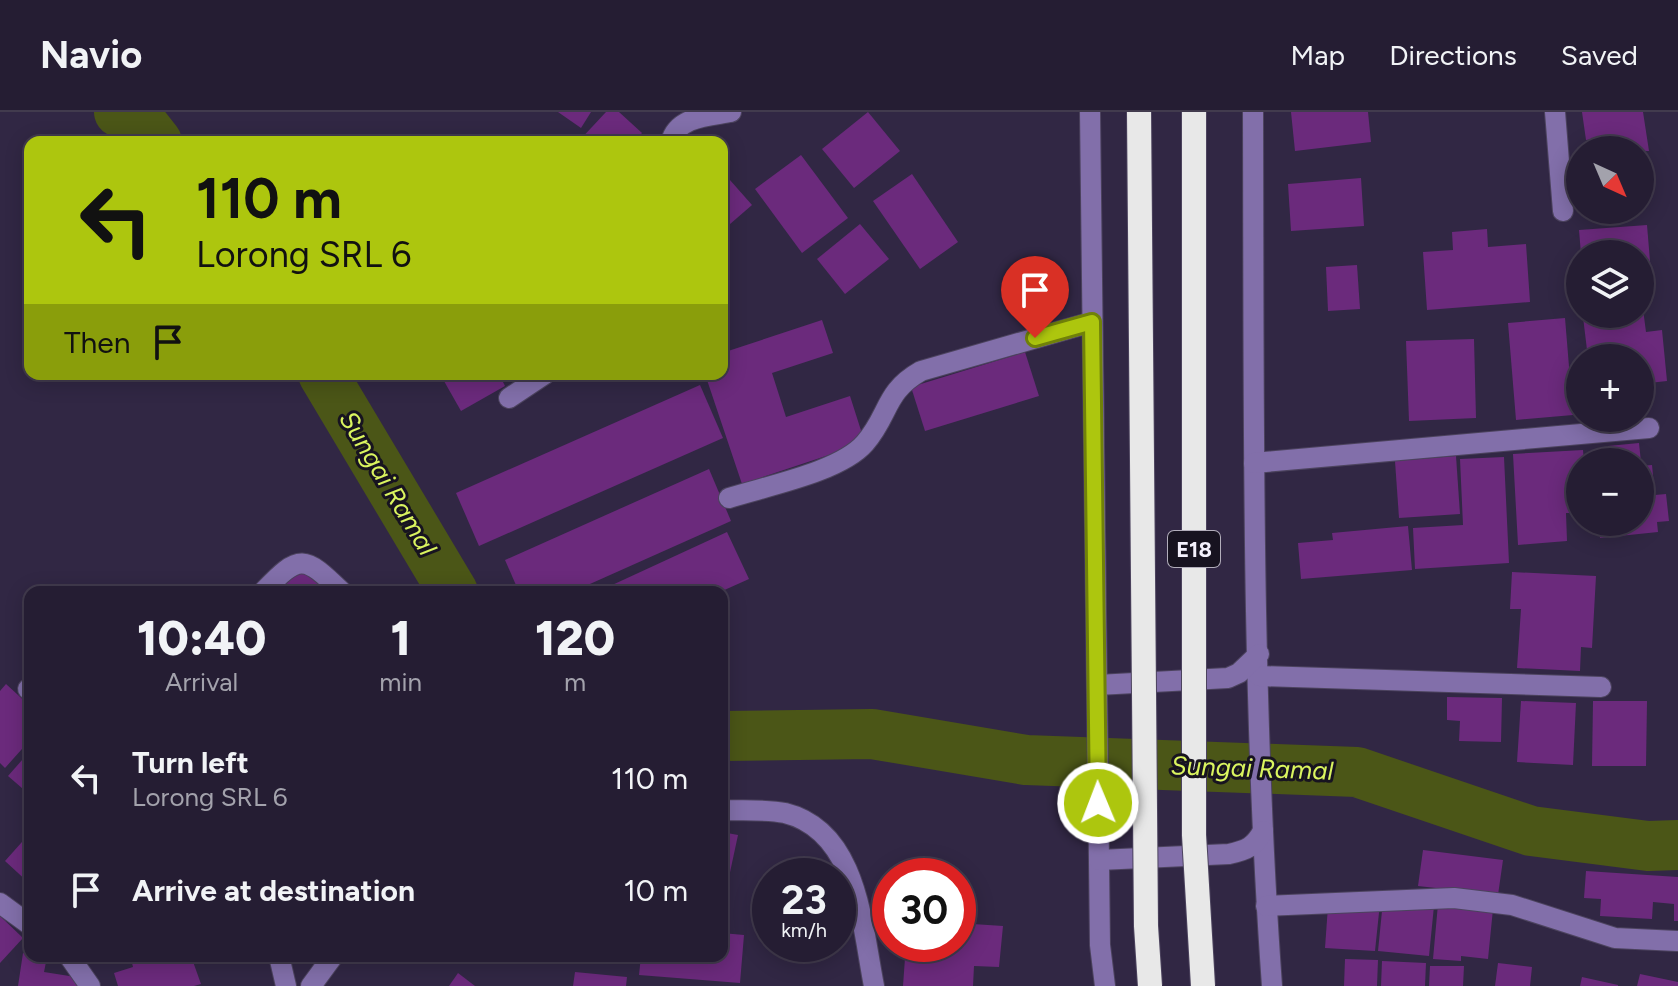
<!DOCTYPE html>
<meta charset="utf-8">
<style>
:root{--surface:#251d33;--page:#312a3f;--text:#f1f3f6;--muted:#a3a2ac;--line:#423b4e}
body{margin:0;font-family:Figtree,sans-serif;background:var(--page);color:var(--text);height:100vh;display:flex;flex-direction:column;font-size:30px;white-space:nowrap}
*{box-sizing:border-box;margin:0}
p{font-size:26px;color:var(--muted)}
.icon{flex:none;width:44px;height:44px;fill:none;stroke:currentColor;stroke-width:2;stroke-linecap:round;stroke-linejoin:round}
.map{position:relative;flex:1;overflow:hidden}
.details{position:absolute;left:24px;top:474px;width:704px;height:376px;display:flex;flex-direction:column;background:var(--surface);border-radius:16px;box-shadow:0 4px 20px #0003,0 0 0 2px var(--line)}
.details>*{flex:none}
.banner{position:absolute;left:24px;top:24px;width:704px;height:244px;border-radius:16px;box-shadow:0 4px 20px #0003,0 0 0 2px var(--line);background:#adc60e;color:#111;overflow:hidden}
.needle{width:52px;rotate:136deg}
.controls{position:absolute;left:1566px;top:24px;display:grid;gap:16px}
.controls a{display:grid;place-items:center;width:88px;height:88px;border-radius:50%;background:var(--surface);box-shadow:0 4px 20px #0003,0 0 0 2px var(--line);font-size:40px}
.speed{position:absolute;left:752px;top:746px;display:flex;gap:16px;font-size:40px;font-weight:700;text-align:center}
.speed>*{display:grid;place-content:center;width:104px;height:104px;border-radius:50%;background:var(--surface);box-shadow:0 4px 20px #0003,0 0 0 2px var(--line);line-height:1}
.speed small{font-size:20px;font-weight:400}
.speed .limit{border:12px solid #d22;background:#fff;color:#111}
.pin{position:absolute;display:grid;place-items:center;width:68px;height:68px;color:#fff;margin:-82px -34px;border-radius:50% 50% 50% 0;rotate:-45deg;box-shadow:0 0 8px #0007}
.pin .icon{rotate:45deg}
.me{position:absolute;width:88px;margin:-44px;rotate:359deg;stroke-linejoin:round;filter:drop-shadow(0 0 6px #0008)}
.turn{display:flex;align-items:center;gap:28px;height:168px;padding:0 40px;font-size:36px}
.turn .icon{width:104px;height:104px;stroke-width:2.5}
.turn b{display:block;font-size:56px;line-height:68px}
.then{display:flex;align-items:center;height:76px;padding:0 40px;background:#0003;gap:16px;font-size:30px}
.eta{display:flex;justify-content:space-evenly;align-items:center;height:136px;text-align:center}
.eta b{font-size:48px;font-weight:800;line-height:56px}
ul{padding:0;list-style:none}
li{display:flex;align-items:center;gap:24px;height:112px;padding:0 40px}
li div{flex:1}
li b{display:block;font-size:30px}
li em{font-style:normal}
header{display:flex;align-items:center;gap:48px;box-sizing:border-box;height:112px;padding:0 40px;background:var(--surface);border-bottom:2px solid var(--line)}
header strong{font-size:38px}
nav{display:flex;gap:44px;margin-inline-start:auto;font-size:28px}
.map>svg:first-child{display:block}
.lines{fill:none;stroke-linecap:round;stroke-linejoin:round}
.river{stroke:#4b5617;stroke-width:50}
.building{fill:#6b2a7c}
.minor-casing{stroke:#4c435e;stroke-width:22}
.minor{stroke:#826faa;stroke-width:20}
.highway-bridge-casing{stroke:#4c435e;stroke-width:26;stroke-linecap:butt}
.highway-bridge{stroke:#e8e8e8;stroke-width:24}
.route-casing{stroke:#708109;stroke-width:20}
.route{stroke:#adc60e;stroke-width:14}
.labels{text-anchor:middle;stroke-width:6;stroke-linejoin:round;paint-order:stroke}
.shield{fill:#171320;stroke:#b2aebb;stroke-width:2}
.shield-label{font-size:22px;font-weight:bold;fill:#f4f1fd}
.water-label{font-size:26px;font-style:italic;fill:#daf45f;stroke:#171320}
</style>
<header>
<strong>Navio</strong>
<nav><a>Map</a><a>Directions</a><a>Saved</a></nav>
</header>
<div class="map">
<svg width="1678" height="874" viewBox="0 0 1678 874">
<rect width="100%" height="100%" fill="#312744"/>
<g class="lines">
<g class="river">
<polyline points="119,0 146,16 157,30"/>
<polyline points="323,262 453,480"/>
<polyline points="722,624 872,622 1026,648 1357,660 1531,719 1648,734 1678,733"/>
</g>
</g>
<g class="building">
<polygon points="558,0 591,0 581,16"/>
<polygon points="606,0 619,0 642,21 634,30 578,30"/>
<polygon points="868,0 900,39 854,76 822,37"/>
<polygon points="1291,0 1368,0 1371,30 1295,39"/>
<polygon points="1582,0 1643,0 1649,39 1603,38 1602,26 1586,28"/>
<polygon points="801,43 848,106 802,141 755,77"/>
<polygon points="722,59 752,93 722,119"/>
<polygon points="912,62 958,130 920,157 873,89"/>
<polygon points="1361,66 1364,114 1291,119 1288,72"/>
<polygon points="860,112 889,147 845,182 817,147"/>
<polygon points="1647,113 1652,173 1640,174 1640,142 1581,142 1579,118"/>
<polygon points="1487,117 1488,135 1526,132 1530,190 1427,198 1423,140 1453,138 1452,120"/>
<polygon points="1357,153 1360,197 1328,199 1326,155"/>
<polygon points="1643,197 1646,220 1662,218 1667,269 1640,272 1640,246 1588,246 1583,205 1640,202 1640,198"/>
<polygon points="1565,206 1573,303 1516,308 1508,211"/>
<polygon points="822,208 833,241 772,261 786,305 850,284 865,331 742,372 705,262 722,262 722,241"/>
<polygon points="1474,227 1476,306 1409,309 1406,229"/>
<polygon points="1025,240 1039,284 925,319 911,275"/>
<polygon points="440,262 499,262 505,274 461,299"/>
<polygon points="700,273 723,326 479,434 456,381"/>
<polygon points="1639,331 1641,350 1609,350 1608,334"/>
<polygon points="1583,338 1584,350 1580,350 1580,401 1566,401 1567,429 1518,433 1513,342"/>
<polygon points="1456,344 1460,402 1399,406 1395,349"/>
<polygon points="1504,345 1509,451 1415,457 1413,416 1463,413 1460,347"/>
<polygon points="1652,353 1655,383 1666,382 1669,409 1657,410 1658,420 1600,426 1599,410 1640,410 1640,354"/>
<polygon points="709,357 731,409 572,480 519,480 505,448"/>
<polygon points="1408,414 1412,458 1301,467 1298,431 1333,428 1332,421"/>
<polygon points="727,420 749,467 720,480 597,480"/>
<polygon points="302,455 329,480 278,480"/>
<polygon points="1512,460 1596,464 1592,536 1581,535 1580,559 1517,556 1521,497 1510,497"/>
<polygon points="6,572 30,594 30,628 5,656 0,651 0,579"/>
<polygon points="1447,585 1502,586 1501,630 1459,629 1460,609 1447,608"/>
<polygon points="1521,589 1576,591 1573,653 1517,650"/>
<polygon points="1593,589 1647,589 1646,654 1592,654"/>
<polygon points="30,639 30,683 8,664"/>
<polygon points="722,720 738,723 723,793 722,793"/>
<polygon points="30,721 30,772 5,749"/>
<polygon points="1423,738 1503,748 1498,783 1418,774"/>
<polygon points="1586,759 1678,765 1678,809 1674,809 1674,792 1653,790 1652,807 1600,804 1601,787 1584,786"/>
<polygon points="1383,789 1434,794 1429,844 1378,839"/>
<polygon points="1380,791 1375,839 1325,836 1328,794"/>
<polygon points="1438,792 1493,797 1488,847 1461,844 1461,849 1433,847"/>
<polygon points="0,804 23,826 0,851"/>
<polygon points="958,811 1003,814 999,855 974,854 973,874 903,874 906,832 958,832"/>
<polygon points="722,821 744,823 740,871 639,863 641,844 722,844"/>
<polygon points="23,841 47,845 44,860 82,866 81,874 18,874"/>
<polygon points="139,844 191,844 201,872 194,874 118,874 114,861 133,855 131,847"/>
<polygon points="1345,847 1378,848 1377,874 1344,874"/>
<polygon points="1382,849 1426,851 1425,874 1381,874"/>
<polygon points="1498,851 1532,855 1530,874 1495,874"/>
<polygon points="1430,854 1464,854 1463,874 1429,874"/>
<polygon points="575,860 627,865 626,874 573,874"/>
<polygon points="458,861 475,874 449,874"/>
<polygon points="1640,862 1678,870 1678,874 1637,874"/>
<polygon points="1582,865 1618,873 1618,874 1580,874"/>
</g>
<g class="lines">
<defs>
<g id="minor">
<polyline points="1090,0 1100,833 1105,874"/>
<path d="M1253,0C1254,291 1251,583 1272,874"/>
<polyline points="1555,0 1563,99"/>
<path d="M671,30C677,4 710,4 731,0"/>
<polyline points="509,286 545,262"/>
<polyline points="1254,351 1649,316"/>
<path d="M729,386C766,374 840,360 865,331C890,302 884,280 921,259L1092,210"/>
<path d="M263,480C300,441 304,443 342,480"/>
<polyline points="1259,564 1601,575"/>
<polyline points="1097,573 1228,566 1239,561 1259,542"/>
<polyline points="28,577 30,578"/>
<path d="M722,698C742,699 766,697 785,701C858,719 862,814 874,874"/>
<path d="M1099,748L1229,742C1247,738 1254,735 1263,719"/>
<polyline points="0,791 30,813"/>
<polyline points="1266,794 1454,786 1512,793 1615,826 1677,829"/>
<polyline points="69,844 90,874"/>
<polyline points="279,844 286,874"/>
<polyline points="311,874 333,844"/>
</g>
</defs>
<use href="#minor" class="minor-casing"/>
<use href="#minor" class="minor"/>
<defs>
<g id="highway-bridge">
<polyline points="1139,0 1146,814 1150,874"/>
<polyline points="1194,0 1194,723 1203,874"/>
</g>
</defs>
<use href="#highway-bridge" class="highway-bridge-casing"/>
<use href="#highway-bridge" class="highway-bridge"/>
</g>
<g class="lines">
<defs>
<polyline id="route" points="1035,226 1092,210 1098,691"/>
</defs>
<use href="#route" class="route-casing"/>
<use href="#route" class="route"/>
</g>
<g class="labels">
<rect class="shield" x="1168" y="419" width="52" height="36" rx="6"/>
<g class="shield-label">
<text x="1194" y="445">E18</text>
</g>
<g class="water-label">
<text transform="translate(388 371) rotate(59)" y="9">Sungai Ramal</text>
<text transform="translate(1252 656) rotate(2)" y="9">Sungai Ramal</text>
</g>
</g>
</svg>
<div class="controls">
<a><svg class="needle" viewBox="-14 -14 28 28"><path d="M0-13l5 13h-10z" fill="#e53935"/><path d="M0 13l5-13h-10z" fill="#a3a2ac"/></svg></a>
<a><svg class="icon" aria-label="layers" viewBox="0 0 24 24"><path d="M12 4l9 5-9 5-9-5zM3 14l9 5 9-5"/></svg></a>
<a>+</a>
<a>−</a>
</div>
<div class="speed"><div>23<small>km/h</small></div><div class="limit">30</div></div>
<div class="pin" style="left:1035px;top:226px;background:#d93025"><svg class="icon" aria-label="arrive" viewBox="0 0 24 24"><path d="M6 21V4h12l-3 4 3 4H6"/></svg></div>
<svg class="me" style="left:1098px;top:691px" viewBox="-20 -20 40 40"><circle r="17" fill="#adc60e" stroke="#fff" stroke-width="3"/><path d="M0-11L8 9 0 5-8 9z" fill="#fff"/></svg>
<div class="banner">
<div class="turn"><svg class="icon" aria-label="left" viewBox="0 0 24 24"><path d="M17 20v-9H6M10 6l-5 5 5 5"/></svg><div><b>110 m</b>Lorong SRL 6</div></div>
<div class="then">Then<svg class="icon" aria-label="arrive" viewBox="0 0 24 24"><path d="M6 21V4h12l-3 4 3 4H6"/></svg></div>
</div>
<section class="details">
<div class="eta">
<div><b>10:40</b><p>Arrival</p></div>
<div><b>1</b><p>min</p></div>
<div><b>120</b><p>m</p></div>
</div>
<ul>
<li><svg class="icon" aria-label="left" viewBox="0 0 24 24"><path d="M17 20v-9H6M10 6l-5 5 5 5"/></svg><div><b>Turn left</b><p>Lorong SRL 6</p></div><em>110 m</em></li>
<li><svg class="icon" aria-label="arrive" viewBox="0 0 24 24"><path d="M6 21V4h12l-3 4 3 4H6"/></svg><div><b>Arrive at destination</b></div><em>10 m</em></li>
</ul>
</section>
</div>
